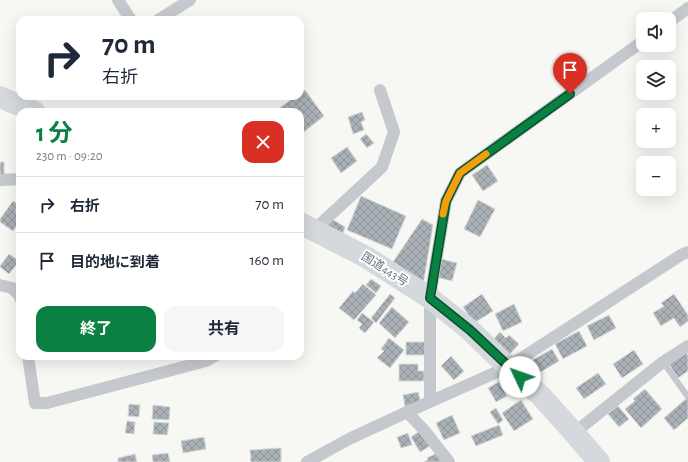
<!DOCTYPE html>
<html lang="ja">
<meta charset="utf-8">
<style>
:root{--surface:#fff;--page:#f6f6f7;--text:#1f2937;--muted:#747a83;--line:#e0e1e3;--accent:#0b8043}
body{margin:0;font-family:"Alegreya Sans","Noto Sans JP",sans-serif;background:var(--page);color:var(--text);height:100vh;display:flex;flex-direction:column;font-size:15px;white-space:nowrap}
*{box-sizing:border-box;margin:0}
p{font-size:13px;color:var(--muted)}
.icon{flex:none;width:22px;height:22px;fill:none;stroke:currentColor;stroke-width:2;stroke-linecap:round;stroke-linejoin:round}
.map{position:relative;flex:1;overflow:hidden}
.drawer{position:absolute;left:16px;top:108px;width:288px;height:252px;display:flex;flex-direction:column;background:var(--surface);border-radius:12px;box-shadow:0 4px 16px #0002}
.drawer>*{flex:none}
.banner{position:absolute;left:16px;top:16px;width:288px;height:84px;border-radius:12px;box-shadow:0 4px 16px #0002;background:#fff;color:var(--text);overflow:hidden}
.controls{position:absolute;left:636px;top:12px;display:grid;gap:8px}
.controls a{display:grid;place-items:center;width:40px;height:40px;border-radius:8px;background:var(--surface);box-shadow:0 4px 16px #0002;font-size:20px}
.pin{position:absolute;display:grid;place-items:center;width:34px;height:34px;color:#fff;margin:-41px -17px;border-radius:50% 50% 50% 0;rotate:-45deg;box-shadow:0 0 4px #0007}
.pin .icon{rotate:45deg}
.me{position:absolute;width:44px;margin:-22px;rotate:312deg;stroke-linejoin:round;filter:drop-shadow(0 0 3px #0008)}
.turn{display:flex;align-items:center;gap:14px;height:84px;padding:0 20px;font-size:18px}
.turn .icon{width:52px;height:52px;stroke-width:2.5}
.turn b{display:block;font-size:28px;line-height:34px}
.round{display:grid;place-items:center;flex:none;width:42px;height:42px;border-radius:12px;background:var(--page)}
.overview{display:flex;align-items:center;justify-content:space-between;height:68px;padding:0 20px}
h1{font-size:24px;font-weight:700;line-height:30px;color:var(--accent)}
.primary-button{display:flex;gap:8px;margin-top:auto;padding:8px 20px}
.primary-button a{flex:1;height:46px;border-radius:12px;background:var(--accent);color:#fff;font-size:16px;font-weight:700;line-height:46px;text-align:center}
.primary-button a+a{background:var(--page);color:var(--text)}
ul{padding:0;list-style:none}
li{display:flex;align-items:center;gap:12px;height:56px;padding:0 20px;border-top:1px solid var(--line)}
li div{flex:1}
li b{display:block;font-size:15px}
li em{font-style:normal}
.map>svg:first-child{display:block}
.building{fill:url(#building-cross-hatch);stroke:#d8d9d7}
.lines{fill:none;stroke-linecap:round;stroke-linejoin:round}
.lane{stroke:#c5c8cc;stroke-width:6}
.street{stroke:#c5c8cc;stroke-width:12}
.highway{stroke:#d5d8dc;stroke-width:22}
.route-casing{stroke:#07532c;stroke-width:10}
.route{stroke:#0b8043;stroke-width:7}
.slow{stroke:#f59e0b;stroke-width:7}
.labels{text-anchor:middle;stroke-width:4;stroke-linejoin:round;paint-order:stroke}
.street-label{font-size:12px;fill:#677584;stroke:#fff}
</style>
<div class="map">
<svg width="688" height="462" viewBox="0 0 688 462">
<defs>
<pattern id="building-cross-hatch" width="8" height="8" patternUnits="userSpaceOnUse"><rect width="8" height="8" fill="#a9b1b6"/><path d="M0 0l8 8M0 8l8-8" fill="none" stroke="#8d959a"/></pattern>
</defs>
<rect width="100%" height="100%" fill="#f7f7f4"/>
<g class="building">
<polygon points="305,90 324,116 300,135 300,112 279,112 277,110 296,96 300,96 300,93"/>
<polygon points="362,112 365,120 361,122 364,130 353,134 348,117"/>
<polygon points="366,134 374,143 367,148 360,139"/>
<polygon points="347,147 357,161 341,173 331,158"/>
<polygon points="0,162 4,162 4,172 5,176 0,176"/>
<polygon points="487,165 498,181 483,191 472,175"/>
<polygon points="361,196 406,216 392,249 347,230"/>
<polygon points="478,200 495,209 480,237 464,229"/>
<polygon points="13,201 19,205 15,210 20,214 20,221 13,231 0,222 0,219"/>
<polygon points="332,219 345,227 341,239 324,231"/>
<polygon points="422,219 433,225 423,285 391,265"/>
<polygon points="9,254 19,261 9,274 0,267 0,266"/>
<polygon points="441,259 457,263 452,281 436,277"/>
<polygon points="371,279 381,286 376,293 366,285"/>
<polygon points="363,284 376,295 354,320 339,308 353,291 355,293"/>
<polygon points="390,294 395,298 376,323 371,318"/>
<polygon points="482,294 493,311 474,323 463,307"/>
<polygon points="674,294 688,315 688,321 680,327 674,318 661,326 653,313 664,306 661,303"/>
<polygon points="514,304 522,322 503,331 495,314"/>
<polygon points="392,307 409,322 395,338 379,323"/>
<polygon points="362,313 374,322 365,333 359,328 362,324 357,320"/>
<polygon points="609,315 616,328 594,340 587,326"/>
<polygon points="579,331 587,346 563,359 555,344"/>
<polygon points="500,332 506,338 509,335 519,344 508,356 492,341"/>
<polygon points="389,338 404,350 390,368 377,358 384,351 381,349"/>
<rect x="406" y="342" width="20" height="13"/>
<polygon points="552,349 559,361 537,374 529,362"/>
<polygon points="634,350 643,364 622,378 613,364"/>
<polygon points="686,353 688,355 688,371 678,378 669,364"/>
<polygon points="451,356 464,371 454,380 441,366"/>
<polygon points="399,364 418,364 418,371 424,371 424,381 399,381"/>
<polygon points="598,373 606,384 584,399 576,388"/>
<polygon points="499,382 507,396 496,402 488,388"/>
<polygon points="645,389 662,409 641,428 625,409 635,401 633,399"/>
<polygon points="418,392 421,403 405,406 403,395"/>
<polygon points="687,398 688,400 688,418 674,430 664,418"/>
<polygon points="521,400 533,419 514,431 502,413"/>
<polygon points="129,404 140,405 139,417 128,416"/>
<polygon points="153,405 170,407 169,420 152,419"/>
<polygon points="618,406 629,419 619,427 608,414"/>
<polygon points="496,408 503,420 498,424 490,412"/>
<polygon points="452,415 460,433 444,440 436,423"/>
<polygon points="127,421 135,422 134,434 125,433"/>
<polygon points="154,422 169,423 167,435 153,434"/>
<polygon points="499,425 503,435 476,446 471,436"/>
<polygon points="420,431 430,446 420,452 411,437"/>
<polygon points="408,433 412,445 401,448 397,437"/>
<polygon points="204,437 206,449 183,453 181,441"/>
<polygon points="281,448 281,462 251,462 250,450"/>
<polygon points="168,453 170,462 153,462 152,455"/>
<polygon points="437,453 442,462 424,462 428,460 427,458"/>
<polygon points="135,454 137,462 118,462 118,458"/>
</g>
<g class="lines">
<polyline class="lane" points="663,362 688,397"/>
<g class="street">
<polyline points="118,0 131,20"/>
<polyline points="158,20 190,0"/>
<polyline points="669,22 688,8"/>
<polyline points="0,180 20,179"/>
<polyline points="314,230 382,167 394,132 380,90"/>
<polyline points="0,285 12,288 20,296 20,298"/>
<polyline points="28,356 34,397 35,403 47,403 206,361 215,356"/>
<polyline points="430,401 430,298 446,201 460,173 643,41"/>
<polyline points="407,412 424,430 449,462"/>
<polyline points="574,433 663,362 688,346"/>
<polyline points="307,462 349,439 407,412 508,367 681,255 688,252"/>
</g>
<g class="highway">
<polyline points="0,97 35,112"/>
<polyline points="300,223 366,257 430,298 470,330 508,367 541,396 574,433 599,462"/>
</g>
</g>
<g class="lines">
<defs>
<polyline id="route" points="520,377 470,330 430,298 446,201 460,173 570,94"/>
</defs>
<use href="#route" class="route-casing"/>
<use href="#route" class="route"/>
<polyline class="slow" points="443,214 446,201 460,173 486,154"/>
</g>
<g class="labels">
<g class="street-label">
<text transform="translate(385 269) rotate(32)" y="4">国道443号</text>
</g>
</g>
</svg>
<div class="controls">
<a><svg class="icon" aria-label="sound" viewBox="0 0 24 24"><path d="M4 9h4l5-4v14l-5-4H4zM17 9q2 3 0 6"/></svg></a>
<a><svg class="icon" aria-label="layers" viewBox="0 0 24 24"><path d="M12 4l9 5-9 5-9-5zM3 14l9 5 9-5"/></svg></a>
<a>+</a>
<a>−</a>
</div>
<div class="pin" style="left:570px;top:94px;background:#d93025"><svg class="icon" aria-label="arrive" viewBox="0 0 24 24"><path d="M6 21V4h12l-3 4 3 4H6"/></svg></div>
<svg class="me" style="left:520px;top:377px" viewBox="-20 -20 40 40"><circle r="19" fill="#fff"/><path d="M0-13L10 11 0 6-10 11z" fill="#0b8043"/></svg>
<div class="banner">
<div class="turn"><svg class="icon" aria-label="right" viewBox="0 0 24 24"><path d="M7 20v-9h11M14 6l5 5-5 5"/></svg><div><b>70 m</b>右折</div></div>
</div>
<section class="drawer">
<div class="overview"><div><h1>1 分</h1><p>230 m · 09:20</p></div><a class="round" style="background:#d93025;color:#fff"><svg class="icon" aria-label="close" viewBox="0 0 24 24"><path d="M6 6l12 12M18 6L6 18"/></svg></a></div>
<ul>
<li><svg class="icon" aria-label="right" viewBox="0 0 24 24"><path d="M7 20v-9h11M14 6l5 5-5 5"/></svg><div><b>右折</b></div><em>70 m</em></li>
<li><svg class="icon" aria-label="arrive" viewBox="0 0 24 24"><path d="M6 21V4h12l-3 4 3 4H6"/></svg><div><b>目的地に到着</b></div><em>160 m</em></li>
</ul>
<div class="primary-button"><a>終了</a><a>共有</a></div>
</section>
</div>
